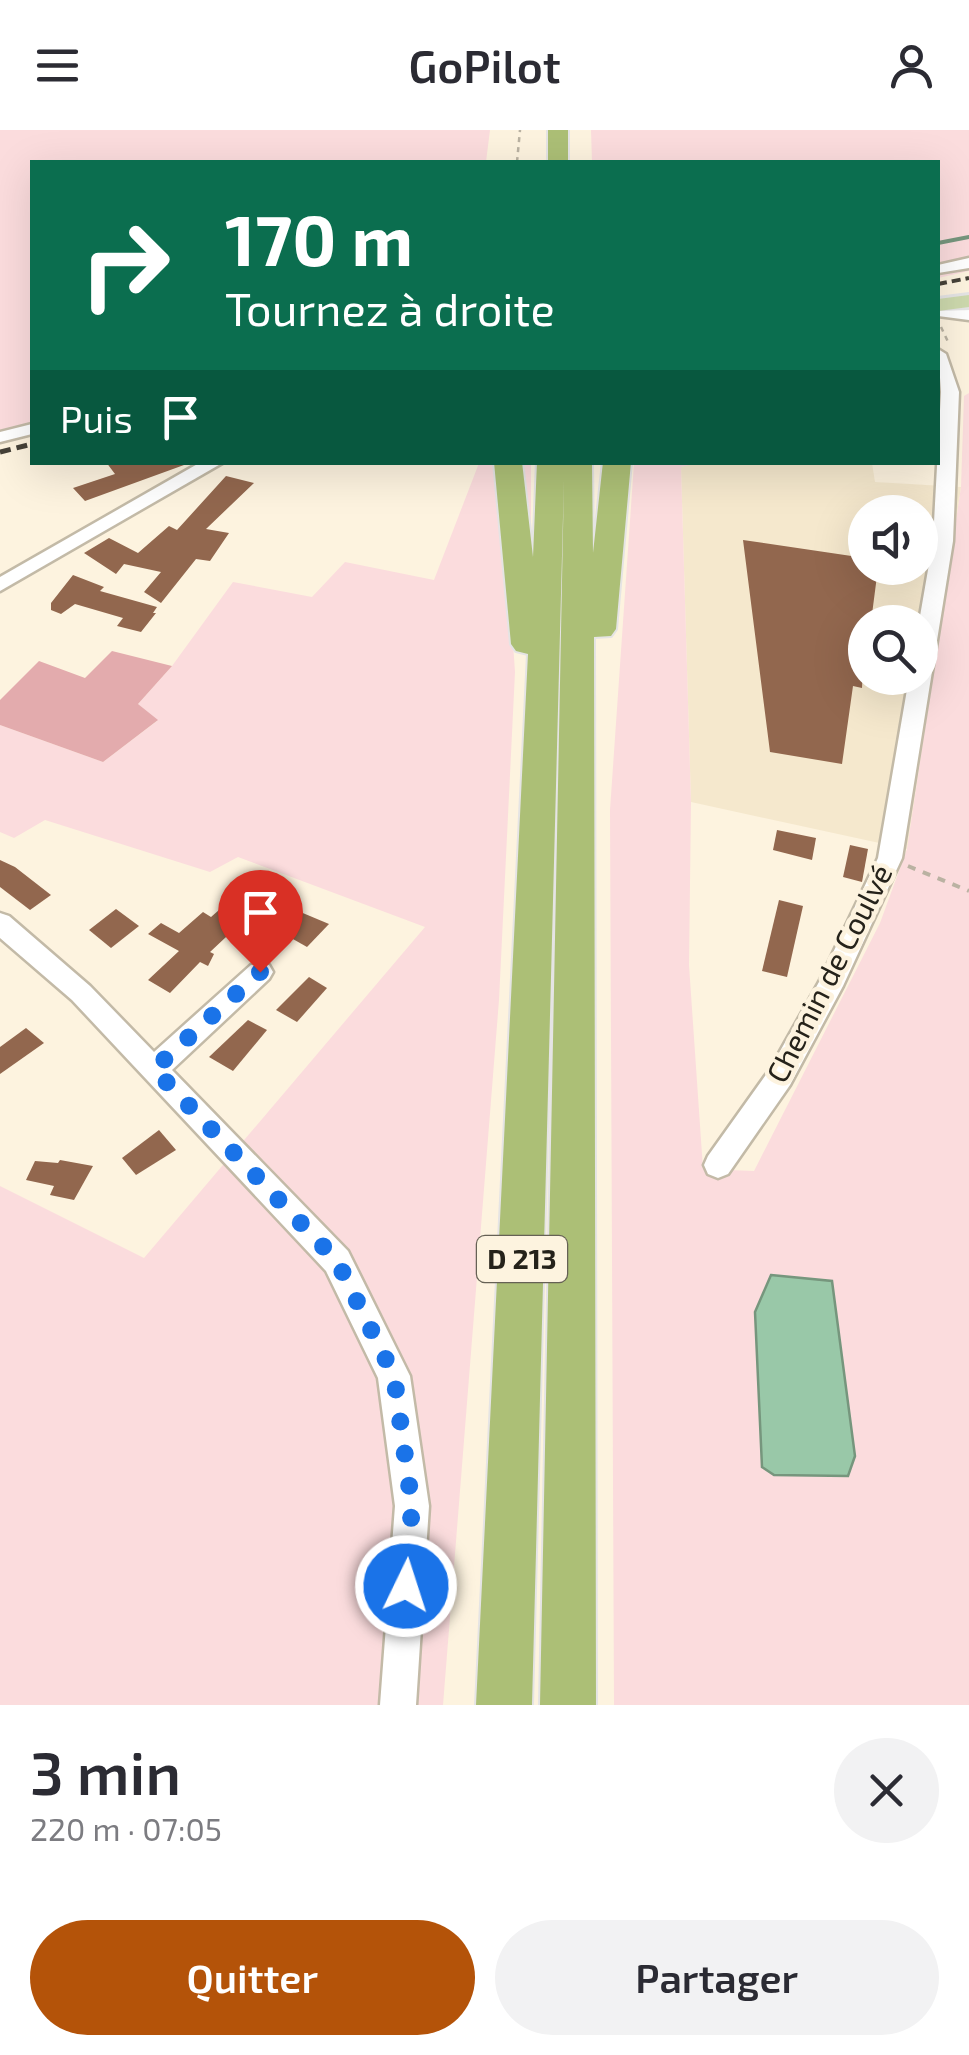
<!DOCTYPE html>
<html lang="fr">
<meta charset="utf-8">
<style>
:root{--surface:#fff;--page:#f2f2f3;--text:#2b2b33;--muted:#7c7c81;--accent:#b45309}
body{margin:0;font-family:"Exo 2",sans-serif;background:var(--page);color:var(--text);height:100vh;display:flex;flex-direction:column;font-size:38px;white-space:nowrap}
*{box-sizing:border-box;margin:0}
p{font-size:32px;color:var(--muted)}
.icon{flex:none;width:55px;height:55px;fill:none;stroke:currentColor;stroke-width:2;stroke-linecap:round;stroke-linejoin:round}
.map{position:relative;height:1575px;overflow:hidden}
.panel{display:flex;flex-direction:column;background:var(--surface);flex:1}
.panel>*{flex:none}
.banner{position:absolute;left:30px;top:30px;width:910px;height:305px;border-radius:0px;box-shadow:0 10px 40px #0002;background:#0b6e4f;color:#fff;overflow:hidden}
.buttons{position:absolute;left:848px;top:365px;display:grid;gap:20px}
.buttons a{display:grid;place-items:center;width:90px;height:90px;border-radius:50%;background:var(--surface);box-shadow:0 10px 40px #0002;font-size:50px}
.pin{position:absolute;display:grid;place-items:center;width:85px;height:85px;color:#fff;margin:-102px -42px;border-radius:50% 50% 50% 0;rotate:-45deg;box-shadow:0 0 10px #0007}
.pin .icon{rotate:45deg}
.me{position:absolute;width:110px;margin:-55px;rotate:4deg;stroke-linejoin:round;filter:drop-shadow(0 0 8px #0008)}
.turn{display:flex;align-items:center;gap:35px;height:210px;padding:0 30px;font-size:45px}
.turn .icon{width:130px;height:130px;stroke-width:2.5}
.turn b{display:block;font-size:70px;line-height:85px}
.then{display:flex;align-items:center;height:95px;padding:0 30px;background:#0003;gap:20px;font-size:38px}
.round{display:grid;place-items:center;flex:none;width:105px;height:105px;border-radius:52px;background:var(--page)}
.head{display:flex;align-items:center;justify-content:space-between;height:170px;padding:0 30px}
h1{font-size:60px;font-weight:600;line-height:75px}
.primary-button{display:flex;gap:20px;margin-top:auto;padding:20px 30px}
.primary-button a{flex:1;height:115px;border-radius:60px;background:var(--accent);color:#fff;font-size:40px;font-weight:600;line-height:115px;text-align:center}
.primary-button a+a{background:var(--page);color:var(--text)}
header{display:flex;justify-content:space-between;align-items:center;height:130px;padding:0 30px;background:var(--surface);font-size:45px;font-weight:600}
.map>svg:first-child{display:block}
.built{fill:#f5e8cd;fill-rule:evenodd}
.green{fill:#fbdcdd}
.forest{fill:#e3abad}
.water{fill:#99c8a8;stroke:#76967d;stroke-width:2.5}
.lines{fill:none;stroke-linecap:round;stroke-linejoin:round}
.stream{stroke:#76967d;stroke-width:4}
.building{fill:#92674e}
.minor-casing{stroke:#c3baa7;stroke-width:5}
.major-casing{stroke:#e5e4e4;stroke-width:6}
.highway-casing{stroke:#e5e4e4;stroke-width:4}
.path-far1{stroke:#bab2a2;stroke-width:2.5;stroke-dasharray:5 5;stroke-linecap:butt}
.path{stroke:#bab2a2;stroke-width:4;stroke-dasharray:8 8;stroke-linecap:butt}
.minor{fill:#fff;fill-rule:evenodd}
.major{fill:#cdd9ad;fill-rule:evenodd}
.highway{fill:#acbf76;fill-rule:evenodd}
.rail-far1{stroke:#454138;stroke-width:4;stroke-dasharray:9 5;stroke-linecap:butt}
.rail{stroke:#454138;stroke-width:5;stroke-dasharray:11 6;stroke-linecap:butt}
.route{stroke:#1a73e8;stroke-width:18;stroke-dasharray:0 32.4}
.labels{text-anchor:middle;stroke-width:9;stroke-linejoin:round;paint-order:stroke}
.shield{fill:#fdf3df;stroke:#666155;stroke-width:2.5}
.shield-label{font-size:28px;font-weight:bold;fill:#25221a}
.street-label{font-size:30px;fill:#25221a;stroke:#fdf3df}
</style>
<header><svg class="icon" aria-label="menu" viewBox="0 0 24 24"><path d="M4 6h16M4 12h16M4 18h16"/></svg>GoPilot<svg class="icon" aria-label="person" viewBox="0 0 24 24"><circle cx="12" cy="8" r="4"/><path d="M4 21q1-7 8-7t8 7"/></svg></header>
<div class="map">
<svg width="969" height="1575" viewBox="0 0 969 1575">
<rect width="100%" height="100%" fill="#fdf3df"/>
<path class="built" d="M698,332L872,333L875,352L961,357L907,719L691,672L681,337ZM865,382H920V438H865ZM865,492H920V548H865Z"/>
<g class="green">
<polygon points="0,0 490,0 486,32 32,32 32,306 0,314"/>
<polygon points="591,0 969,0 969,141 938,148 938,32 592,32"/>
<polygon points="969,263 969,1575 614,1575 610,680 634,333 698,333 681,337 691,672 689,835 703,1039 754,1041 880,793 907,719 961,357 964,266"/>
<polygon points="479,333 531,333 531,406 510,469 515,542 499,870 443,1575 0,1575 0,1056 144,1128 425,797 238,727 210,742 45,690 14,708 0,702 0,595 103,632 157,591 138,574 172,536 233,452 312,467 345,432 434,450"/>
</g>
<polygon class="forest" points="112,521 172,536 138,574 158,590 103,632 0,595 0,570 39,531 85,548"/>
<polygon class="water" points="771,1145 832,1151 855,1326 848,1346 774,1345 762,1337 755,1182"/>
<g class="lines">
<polyline class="stream" points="938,113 969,107"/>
</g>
<g class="building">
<polygon points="106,332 184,332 184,335 85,371 73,358 115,344"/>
<polygon points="226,346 254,353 206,399 229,403 210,431 196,429 161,473 144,462 161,442 124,434 116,444 84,423 109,408 138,423 169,396 177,400"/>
<polygon points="743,410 865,428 865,438 878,438 871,492 865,492 862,558 853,556 842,634 770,622"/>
<polygon points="73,445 104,457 100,461 157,477 153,483 156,483 141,502 117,496 123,488 75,474 61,484 51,480 51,473"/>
<polygon points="777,700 816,708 812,730 773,720"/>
<polygon points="850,715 868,719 862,752 843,747"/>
<polygon points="0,730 15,737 51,765 30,780 0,757"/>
<polygon points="779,770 803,776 787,847 762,841"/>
<polygon points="116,779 139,796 111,818 89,800"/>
<polygon points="219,780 241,793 210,822 214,824 208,836 200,832 170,863 148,850 179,821 148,804 161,793 179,803 203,782 211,787"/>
<polygon points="298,781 329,794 307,817 277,800"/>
<polygon points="309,847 327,858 297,892 276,880"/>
<polygon points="248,890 267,900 233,941 209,927"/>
<polygon points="26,898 44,913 0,944 0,917"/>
<polygon points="159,1000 176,1020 136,1045 122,1028"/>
<polygon points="60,1030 93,1036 74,1070 50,1065 54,1056 26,1050 35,1031 58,1033"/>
</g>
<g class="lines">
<defs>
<g id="minor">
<polygon points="969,128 969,138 938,143 938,135"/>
<polygon points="969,180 969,190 938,186 938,181"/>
<polygon points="938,219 946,224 959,262 953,411 902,728 843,856 790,955 728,1044 718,1048 708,1044 704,1035 708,1026 770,939 819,852 878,728 909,548 920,548 919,492 933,411 941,262"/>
<polygon points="32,294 32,304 0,312 0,302"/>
<polygon points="201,332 224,332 0,461 0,447"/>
<polygon points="0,783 9,786 90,856 154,922 251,835 269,835 273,842 269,849 172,940 348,1121 410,1246 429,1376 416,1575 380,1575 395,1376 378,1248 326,1141 72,870 0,808"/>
</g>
<polygon id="major" points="969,165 969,177 938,181 938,169"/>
<g id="highway">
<rect x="548" y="0" width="20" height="32"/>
<polygon points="494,332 522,332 533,427 537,332 592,332 593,423 603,332 631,332 616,499 611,506 594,507 596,1575 540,1575 564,349 532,1575 476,1575 528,524 516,521 511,514"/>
</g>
</defs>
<use href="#minor" class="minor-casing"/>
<use href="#major" class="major-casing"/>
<use href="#highway" class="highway-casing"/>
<g class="path-far1">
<polyline points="517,32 520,0"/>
<polyline points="941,197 949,214"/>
</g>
<polyline class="path" points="908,736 969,761"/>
<use href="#minor" class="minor"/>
<use href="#major" class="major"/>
<use href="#highway" class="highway"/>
<polyline class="rail-far1" points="938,154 969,148"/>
<polyline class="rail" points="0,322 32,314"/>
</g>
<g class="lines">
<polyline class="route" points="260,842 154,939 337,1131 394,1246 412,1376 406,1456"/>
</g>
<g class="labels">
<rect class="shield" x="477" y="1106" width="90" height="46" rx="8"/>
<g class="shield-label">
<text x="522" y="1139">D 213</text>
</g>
<g class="street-label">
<text transform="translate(830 844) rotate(-63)" y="10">Chemin de Coulvé</text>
</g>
</g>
</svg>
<div class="buttons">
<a><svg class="icon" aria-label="sound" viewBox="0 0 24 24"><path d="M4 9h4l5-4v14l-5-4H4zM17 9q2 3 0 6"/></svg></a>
<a><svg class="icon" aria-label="search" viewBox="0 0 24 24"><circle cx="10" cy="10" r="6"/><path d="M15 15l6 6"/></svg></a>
</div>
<div class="pin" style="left:260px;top:842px;background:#d93025"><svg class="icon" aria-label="arrive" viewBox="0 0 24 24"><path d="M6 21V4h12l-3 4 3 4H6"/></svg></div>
<svg class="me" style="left:406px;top:1456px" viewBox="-20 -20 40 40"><circle r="17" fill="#1a73e8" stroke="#fff" stroke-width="3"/><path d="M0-11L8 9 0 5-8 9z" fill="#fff"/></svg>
<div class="banner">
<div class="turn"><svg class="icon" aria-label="right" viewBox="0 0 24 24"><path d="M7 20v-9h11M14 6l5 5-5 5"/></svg><div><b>170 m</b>Tournez à droite</div></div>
<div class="then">Puis<svg class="icon" aria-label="arrive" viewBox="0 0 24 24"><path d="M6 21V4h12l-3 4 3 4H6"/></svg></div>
</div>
</div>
<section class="panel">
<div class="head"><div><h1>3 min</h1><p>220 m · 07:05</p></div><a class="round"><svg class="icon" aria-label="close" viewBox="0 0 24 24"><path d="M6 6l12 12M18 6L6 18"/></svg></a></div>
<div class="primary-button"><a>Quitter</a><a>Partager</a></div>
</section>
